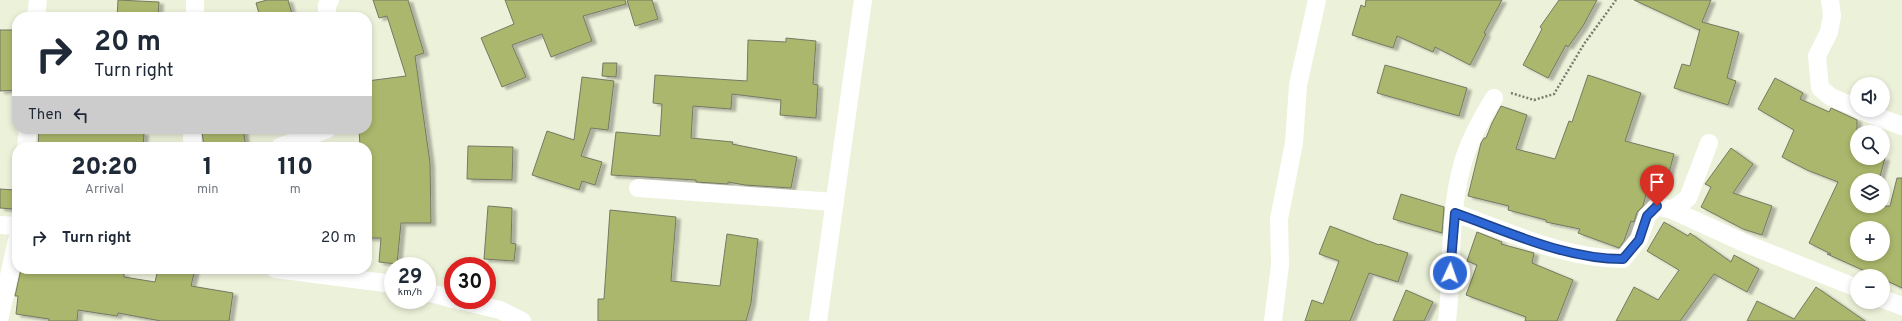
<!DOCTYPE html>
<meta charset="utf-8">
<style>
:root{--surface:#fff;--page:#f2f2f3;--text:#1f2937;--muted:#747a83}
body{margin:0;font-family:Overpass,sans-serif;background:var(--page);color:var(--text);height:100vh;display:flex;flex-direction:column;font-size:15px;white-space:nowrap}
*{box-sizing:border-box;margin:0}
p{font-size:13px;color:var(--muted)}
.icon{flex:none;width:22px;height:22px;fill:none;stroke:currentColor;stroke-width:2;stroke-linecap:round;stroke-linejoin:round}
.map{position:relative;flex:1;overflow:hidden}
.sheet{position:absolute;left:12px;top:142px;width:360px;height:132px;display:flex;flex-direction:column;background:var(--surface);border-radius:16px;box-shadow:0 2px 6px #0003}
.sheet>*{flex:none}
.hud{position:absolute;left:12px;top:12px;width:360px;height:122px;border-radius:16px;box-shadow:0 2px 6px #0003;background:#fff;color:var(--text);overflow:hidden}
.tools{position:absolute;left:1850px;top:77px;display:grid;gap:8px}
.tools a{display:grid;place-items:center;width:40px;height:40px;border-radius:50%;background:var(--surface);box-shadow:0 2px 6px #0003;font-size:20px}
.speed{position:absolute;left:384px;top:257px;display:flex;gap:8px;font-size:20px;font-weight:700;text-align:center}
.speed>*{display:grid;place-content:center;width:52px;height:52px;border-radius:50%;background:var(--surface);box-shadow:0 2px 6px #0003;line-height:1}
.speed small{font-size:10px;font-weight:400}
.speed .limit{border:6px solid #d22;background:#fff;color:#111}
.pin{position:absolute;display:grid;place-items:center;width:34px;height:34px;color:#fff;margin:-41px -17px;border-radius:50% 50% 50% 0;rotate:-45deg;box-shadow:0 0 4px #0007}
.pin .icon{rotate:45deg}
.me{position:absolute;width:44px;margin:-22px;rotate:3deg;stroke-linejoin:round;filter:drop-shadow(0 0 3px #0008)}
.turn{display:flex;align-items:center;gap:14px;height:84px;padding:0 16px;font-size:18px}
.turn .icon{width:52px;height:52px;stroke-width:2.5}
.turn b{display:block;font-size:28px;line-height:34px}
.then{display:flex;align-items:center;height:38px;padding:0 16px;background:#0003;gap:8px;font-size:15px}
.eta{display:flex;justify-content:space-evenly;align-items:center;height:68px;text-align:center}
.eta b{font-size:24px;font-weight:800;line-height:28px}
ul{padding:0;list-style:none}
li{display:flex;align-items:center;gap:12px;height:56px;padding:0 16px}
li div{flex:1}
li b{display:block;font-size:15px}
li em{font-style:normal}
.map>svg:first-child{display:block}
.building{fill:#abb76c;stroke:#757964;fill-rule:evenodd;filter:url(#shadow)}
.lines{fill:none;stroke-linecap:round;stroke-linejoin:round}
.path{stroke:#797c6d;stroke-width:2.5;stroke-dasharray:2 2;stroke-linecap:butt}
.minor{stroke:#fff;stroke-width:18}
.route-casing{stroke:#1d438a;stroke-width:10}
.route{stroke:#2d67d5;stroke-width:7}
</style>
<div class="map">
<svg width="1902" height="321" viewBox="0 0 1902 321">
<defs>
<filter id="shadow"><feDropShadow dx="4.5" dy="2.5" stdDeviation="1" flood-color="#0004"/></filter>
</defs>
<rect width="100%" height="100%" fill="#ecf1d9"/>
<g class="building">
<polygon points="118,0 159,2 158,17 117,17"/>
<polygon points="267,0 288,0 293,17 260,17 256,3"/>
<polygon points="373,0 408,0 424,53 415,56 430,163 431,223 401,223 397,264 379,262 381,238 367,238 367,147 360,147 359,129 367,129 367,81 406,76 387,16 379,18"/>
<polygon points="505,0 625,0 626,4 583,16 592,41 551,57 542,34 512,45 526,77 502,87 481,38 514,24"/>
<polygon points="627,0 652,0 658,19 635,26"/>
<polygon points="1366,0 1502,0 1484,33 1486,34 1470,65 1435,47 1433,52 1397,36 1393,48 1352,35 1361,5 1365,7"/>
<polygon points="1559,0 1597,0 1583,26 1568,47 1566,45 1548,78 1523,65 1542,29 1540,27"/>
<polygon points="1634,0 1711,0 1702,22 1739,32 1727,78 1736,81 1728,105 1674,88 1682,64 1690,66 1700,29 1699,30"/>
<polygon points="0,30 17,30 17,90 0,91"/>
<polygon points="786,38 816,41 813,84 818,85 816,118 780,115 781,100 732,94 731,109 693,106 691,138 733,142 732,144 797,157 791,188 745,185 728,182 728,184 696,182 696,180 611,175 616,132 660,136 662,104 653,103 655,75 747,81 748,40 786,42"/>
<polygon points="603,63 617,63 616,77 602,76"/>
<polygon points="1385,65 1467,88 1459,116 1377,93"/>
<polygon points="1588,75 1641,93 1625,141 1674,154 1666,184 1650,179 1643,206 1637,212 1634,222 1631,221 1624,241 1619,248 1578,233 1580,229 1546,222 1546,220 1508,210 1509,206 1468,196 1481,143 1484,138 1486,138 1492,123 1501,106 1527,115 1516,149 1555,159 1569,121 1572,122"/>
<polygon points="582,77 614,81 608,130 591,128 581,156 602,162 595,185 582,181 579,190 532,175 547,131 574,140"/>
<path d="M1775,78L1803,93L1800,99L1829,112L1831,108L1857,120V158H1885L1879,180H1857V206H1890L1897,178H1902V288L1883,279V276H1876L1827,254H1831L1809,243L1838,182L1807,170L1782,157L1794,130L1758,109ZM1857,228H1883V254H1857Z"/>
<polygon points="39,129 106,129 144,133 143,147 38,147"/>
<polygon points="219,129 243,129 246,147 204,147 202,132"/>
<polygon points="468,146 513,147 512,180 467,179"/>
<polygon points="1731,148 1753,164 1733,193 1772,206 1762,235 1743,229 1701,207 1711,187 1705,184"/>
<polygon points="0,189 15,190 13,209 0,208"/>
<polygon points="1401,194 1444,207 1442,233 1393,219"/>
<polygon points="488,206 512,208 511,243 516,244 514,261 484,259"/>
<polygon points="610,210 676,217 671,281 720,286 727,234 758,239 751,303 746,321 598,321 598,299 604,299"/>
<polygon points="1664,222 1688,236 1690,233 1731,262 1734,255 1759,269 1747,292 1714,274 1680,321 1616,321 1634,287 1658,300 1679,270 1647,251"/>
<polygon points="1330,226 1379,245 1380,244 1408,253 1398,282 1369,273 1350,321 1305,321 1312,300 1323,304 1339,261 1319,254"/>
<polygon points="1477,232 1502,242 1501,244 1534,253 1532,263 1573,280 1557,321 1525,321 1526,317 1466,295 1477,265 1467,261"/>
<polygon points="21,269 93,269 124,274 124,277 155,282 158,269 195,269 191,286 233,293 229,321 161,321 118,313 117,316 78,310 77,321 49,321 49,319 16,314 18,296 15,296"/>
<polygon points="1816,287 1865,321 1747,321 1757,301 1794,319"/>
<polygon points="1406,290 1433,302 1424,321 1393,321"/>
</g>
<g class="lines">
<polyline class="path" points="1511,93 1534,100 1554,94 1584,44 1616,0"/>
<g class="minor">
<polyline points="1830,0 1832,16 1829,32 1817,56 1820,88 1831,97 1857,108"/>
<polyline points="36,17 38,0"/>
<polyline points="195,17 195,0"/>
<polyline points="327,17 327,5 330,0"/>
<polyline points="1860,110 1902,126"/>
<polyline points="26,147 28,129"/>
<polyline points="192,147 192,129"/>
<polyline points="280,147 327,129"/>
<polyline points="638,188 835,202"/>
<polyline points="1672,210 1688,198 1709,143"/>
<path d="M1455,213C1509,232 1565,259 1623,259L1639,239L1647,216L1657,206L1672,210L1749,245L1857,288"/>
<polyline points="0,225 17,226"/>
<polyline points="275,269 393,284"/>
<polyline points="427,292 453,299"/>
<polyline points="1883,299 1902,306"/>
<polyline points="458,300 500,310 522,321"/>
<polyline points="0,316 17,240"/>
<polyline points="818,321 863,0"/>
<polyline points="1273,321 1280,265 1279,219 1294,143 1298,85 1317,0"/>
<path d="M1447,321C1453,270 1448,216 1462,166C1468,142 1481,119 1494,98"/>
</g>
</g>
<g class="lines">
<defs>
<path id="route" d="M1450,273L1455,213C1509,232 1565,259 1623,259L1639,240L1647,216L1657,206"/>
</defs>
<use href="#route" class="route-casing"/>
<use href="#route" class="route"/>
</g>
</svg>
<div class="tools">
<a><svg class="icon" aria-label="sound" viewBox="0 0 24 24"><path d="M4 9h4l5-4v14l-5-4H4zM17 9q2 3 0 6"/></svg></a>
<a><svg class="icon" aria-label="search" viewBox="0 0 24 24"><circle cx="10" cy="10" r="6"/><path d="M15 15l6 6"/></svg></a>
<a><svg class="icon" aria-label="layers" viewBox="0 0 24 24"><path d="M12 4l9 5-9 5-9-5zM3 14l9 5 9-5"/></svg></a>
<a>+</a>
<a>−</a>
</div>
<div class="speed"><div>29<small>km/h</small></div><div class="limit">30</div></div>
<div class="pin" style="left:1657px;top:206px;background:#d93025"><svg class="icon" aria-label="arrive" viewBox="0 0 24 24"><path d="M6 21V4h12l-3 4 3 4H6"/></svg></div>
<svg class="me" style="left:1450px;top:273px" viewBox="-20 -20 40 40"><circle r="17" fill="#2d67d5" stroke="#fff" stroke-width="3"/><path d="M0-11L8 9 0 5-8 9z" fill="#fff"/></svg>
<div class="hud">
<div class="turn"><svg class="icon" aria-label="right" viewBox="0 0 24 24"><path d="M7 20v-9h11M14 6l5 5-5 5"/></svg><div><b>20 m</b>Turn right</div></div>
<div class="then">Then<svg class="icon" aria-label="left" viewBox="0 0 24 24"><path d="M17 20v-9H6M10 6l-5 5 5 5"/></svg></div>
</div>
<section class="sheet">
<div class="eta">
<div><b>20:20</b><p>Arrival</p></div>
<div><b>1</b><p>min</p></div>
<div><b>110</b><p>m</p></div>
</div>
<ul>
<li><svg class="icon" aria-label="right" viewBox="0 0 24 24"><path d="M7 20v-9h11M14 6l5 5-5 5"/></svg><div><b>Turn right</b></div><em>20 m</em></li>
</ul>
</section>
</div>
